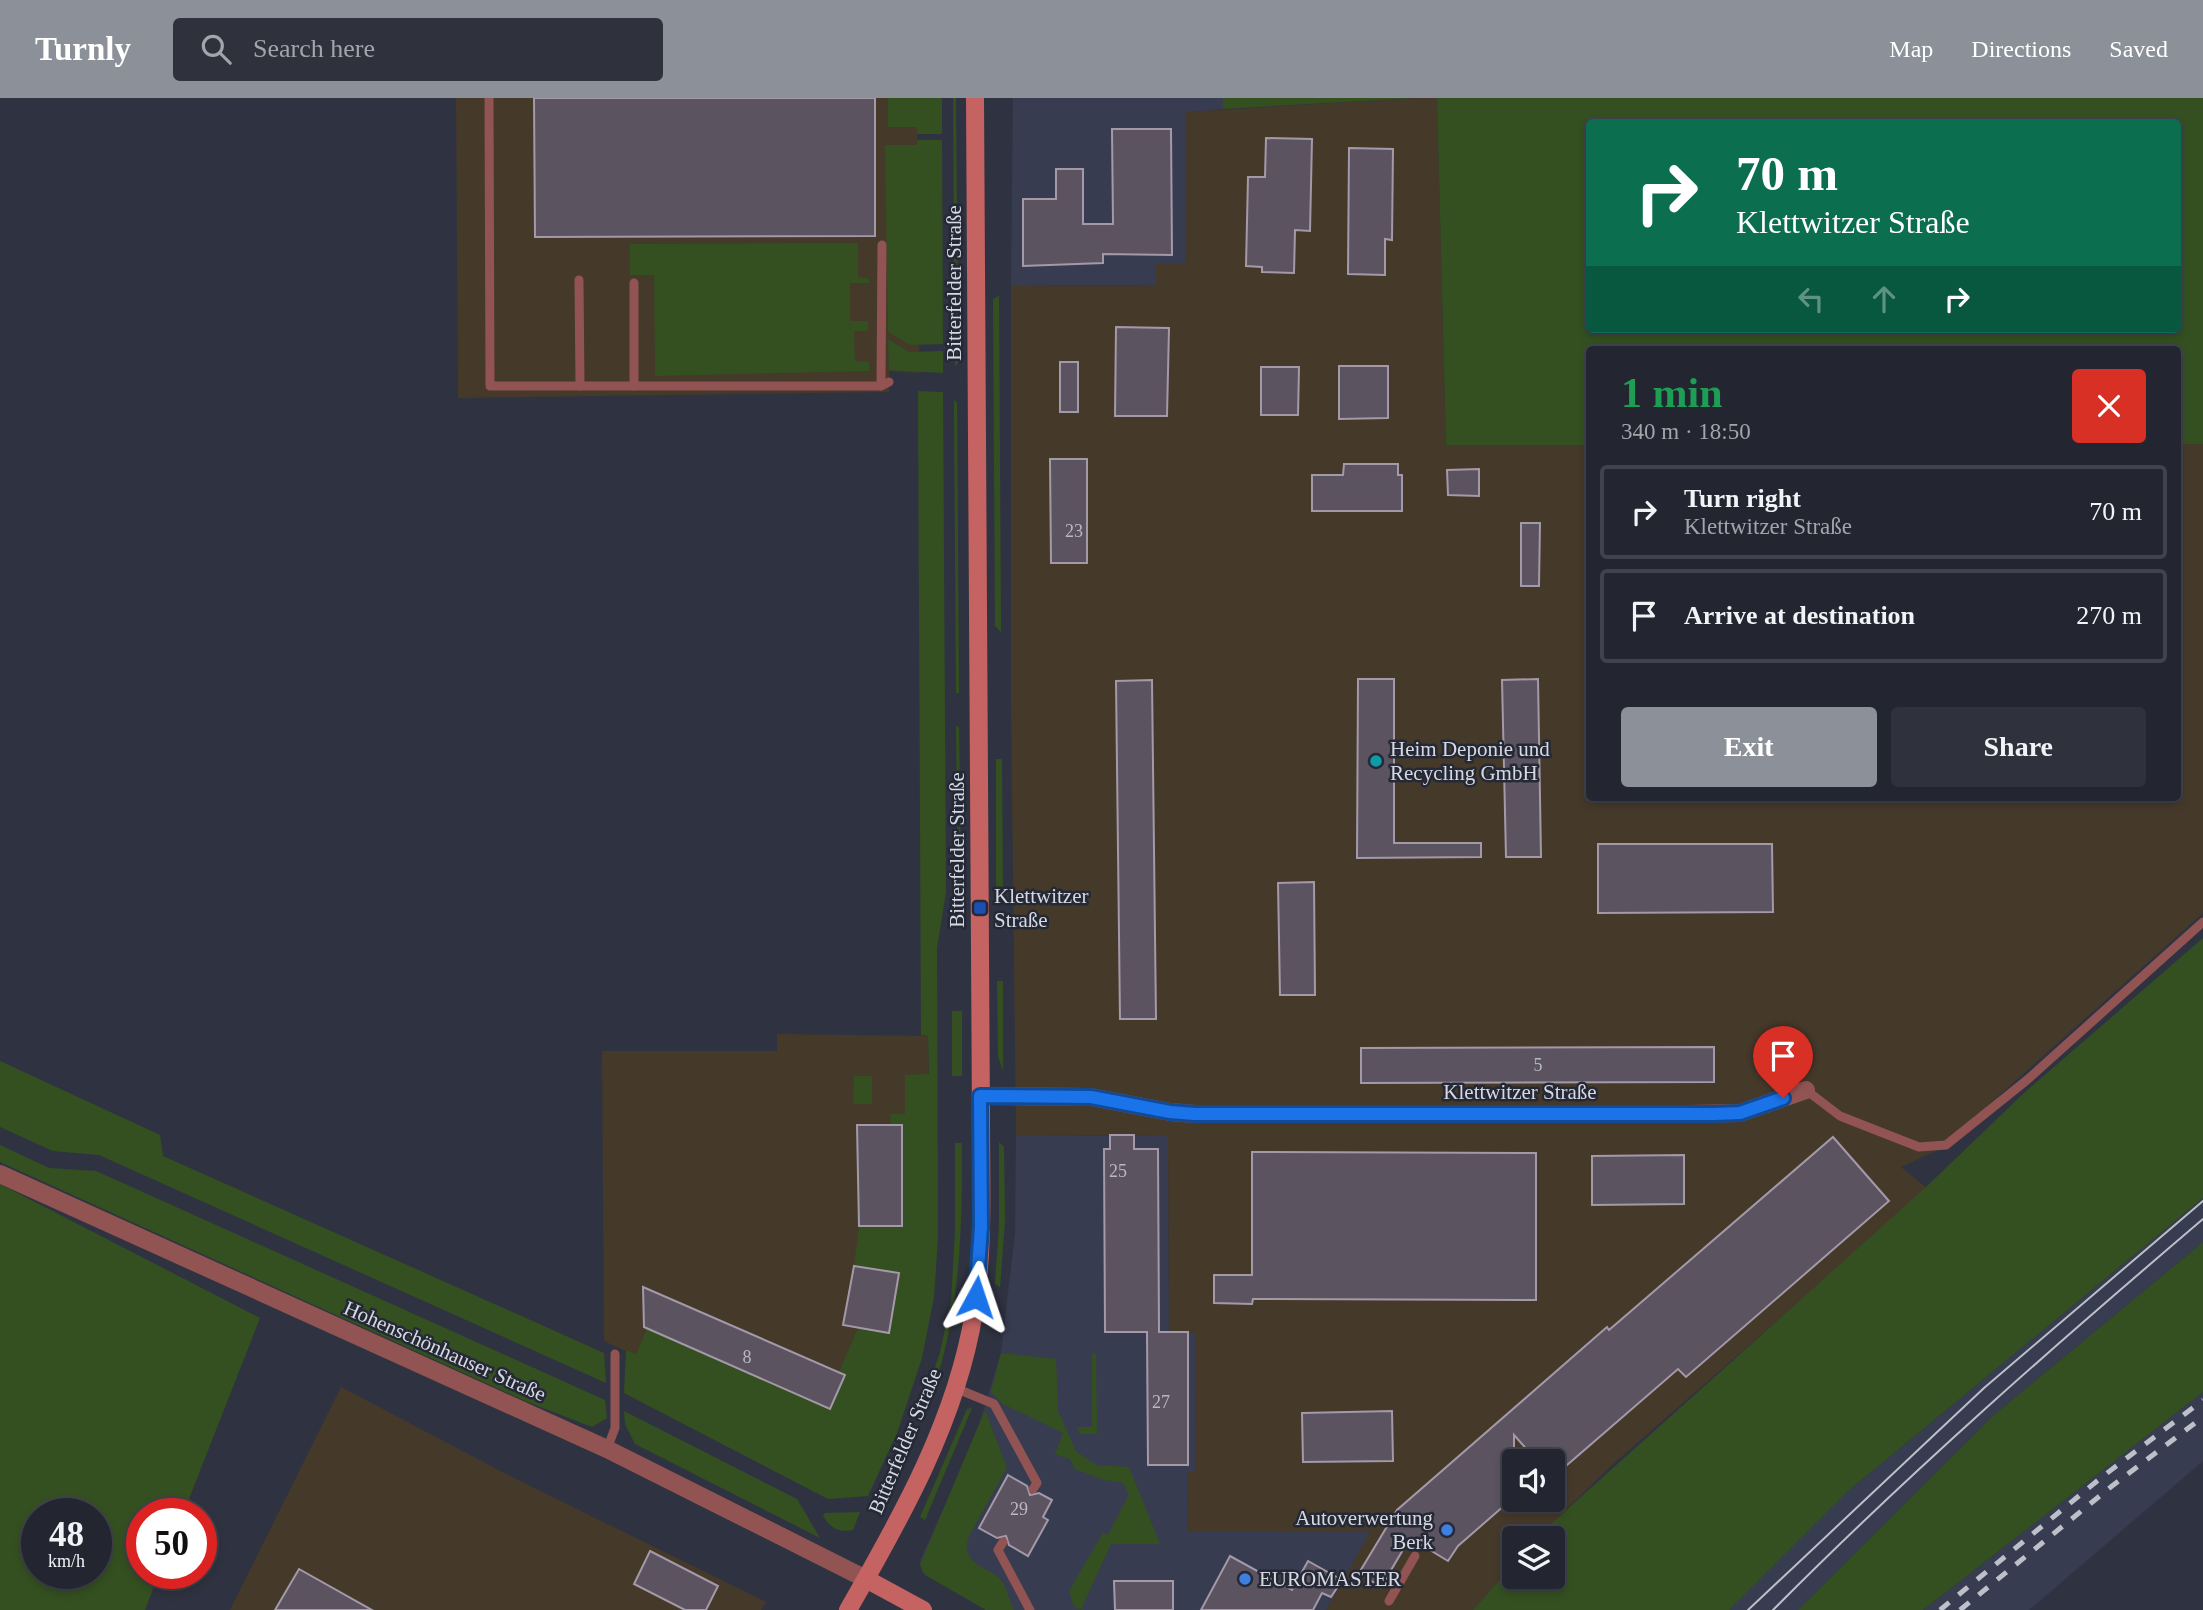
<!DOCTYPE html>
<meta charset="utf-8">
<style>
:root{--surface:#232631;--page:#2f323d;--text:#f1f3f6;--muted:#a3a5ab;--line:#40434d;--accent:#8c9099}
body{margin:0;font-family:"Times New Roman",serif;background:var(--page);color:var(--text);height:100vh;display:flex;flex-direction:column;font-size:26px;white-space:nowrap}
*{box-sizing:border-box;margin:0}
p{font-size:23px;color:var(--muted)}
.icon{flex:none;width:38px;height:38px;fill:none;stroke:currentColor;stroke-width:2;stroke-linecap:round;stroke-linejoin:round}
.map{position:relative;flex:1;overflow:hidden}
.drawer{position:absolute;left:1586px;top:248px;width:595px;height:455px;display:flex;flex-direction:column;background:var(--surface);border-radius:7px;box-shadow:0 4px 10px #0003,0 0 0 2px var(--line)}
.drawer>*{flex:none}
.banner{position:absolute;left:1586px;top:21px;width:595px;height:214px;border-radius:7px;box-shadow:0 4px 10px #0003,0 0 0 2px var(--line);background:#0b6e4f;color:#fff;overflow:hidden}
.fabs{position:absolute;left:1502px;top:1351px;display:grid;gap:14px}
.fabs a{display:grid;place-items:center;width:63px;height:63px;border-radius:7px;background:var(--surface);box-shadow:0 4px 10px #0003,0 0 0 2px var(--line);font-size:35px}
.speed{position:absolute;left:21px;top:1400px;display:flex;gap:14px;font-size:35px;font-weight:700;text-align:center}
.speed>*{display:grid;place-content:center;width:91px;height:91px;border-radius:50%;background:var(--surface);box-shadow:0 4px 10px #0003,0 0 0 2px var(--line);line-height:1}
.speed small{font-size:18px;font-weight:400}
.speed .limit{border:10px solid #d22;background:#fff;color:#111}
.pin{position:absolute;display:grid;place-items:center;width:60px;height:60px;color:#fff;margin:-72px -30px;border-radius:50% 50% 50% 0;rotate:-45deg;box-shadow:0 0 7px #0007}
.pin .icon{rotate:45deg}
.me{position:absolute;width:77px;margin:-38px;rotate:5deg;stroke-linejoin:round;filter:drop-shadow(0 0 5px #0008)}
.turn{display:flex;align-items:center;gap:24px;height:147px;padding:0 35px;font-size:32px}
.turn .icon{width:91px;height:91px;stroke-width:2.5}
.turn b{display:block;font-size:49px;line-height:60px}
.lanes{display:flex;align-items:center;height:66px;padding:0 35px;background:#0003;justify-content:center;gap:35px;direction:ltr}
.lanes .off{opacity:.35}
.round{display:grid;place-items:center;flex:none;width:74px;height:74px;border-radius:7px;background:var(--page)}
.overview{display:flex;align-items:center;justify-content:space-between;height:119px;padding:0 35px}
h1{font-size:42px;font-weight:700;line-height:52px;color:#1e9e55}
.button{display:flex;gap:14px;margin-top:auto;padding:14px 35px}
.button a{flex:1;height:80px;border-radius:7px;background:var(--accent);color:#fff;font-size:28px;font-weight:700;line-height:80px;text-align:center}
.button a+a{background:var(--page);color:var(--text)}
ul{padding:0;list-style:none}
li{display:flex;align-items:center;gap:21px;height:94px;margin:0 14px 10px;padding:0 21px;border:4px solid var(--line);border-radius:7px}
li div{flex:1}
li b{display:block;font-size:26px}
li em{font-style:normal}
header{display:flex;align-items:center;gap:42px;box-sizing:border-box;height:98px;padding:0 35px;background:var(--accent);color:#fff}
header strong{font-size:33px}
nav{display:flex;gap:38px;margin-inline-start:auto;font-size:24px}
.search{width:490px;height:63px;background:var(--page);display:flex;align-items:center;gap:18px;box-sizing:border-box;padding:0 24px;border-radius:7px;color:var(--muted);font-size:26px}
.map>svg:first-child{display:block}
.built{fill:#373c50}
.industrial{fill:#45392a;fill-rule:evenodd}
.green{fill:#345020;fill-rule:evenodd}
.building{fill:#5c5361;stroke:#a499a9;stroke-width:2}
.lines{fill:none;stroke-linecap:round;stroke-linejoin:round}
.service{stroke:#915452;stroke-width:9}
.minor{stroke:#915452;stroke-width:18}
.tertiary{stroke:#915452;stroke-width:18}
.secondary{stroke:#c46362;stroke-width:18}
.tram{stroke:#bdc0c9;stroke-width:2}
.rail{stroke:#bdc0c9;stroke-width:5;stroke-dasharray:12 12;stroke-linecap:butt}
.route-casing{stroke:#114b97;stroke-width:18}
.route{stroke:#1a73e8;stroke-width:12}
.culture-dot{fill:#0f9aa8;stroke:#252936;stroke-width:2.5}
.transit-dot{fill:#1a4fb4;stroke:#252936;stroke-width:2.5}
.shop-dot{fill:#3f7fe0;stroke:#252936;stroke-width:2.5}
.labels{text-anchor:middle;stroke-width:5;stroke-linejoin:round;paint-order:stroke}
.number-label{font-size:18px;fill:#b8b8c2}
.street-label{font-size:21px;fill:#d6d9e2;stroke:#252936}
.poi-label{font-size:21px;fill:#d6d9e2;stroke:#252936;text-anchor:start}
</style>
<header>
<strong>Turnly</strong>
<div class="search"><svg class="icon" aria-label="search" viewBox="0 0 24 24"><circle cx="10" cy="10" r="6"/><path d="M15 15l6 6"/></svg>Search here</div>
<nav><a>Map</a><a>Directions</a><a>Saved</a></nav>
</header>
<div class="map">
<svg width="2203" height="1512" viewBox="0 0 2203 1512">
<rect width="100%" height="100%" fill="#2f3341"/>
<g class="built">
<polygon points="1013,0 1223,0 1223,11 1185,15 1186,165 1156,187 1011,188"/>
<polygon points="1016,1037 1168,1038 1169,1234 1196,1234 1195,1375 1187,1374 1188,1433 1372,1433 1326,1512 986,1512 922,1474 920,1463 975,1340 1001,1255 1015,1135"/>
<polygon points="2203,1100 2203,1144 1995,1316 1798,1512 1729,1512 1848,1393"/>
<polygon points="2203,1294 2203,1363 2029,1512 1923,1512"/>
</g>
<g class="industrial">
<polygon points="456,0 917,0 919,275 889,273 889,294 458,300"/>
<path d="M1416,0H1437L1446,347H1589V700H2177V346H2203V815L1938,1052L1901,1069L1928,1091L1613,1366L1537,1440H1514V1466L1473,1512H1326L1371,1433H1188L1187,1374H1195L1196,1235L1169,1234L1168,1038L1016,1037L1011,604V188L1156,187V166L1185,165V14ZM1514,1363H1552V1402H1514Z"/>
<polygon points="777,936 928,938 932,1143 891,1286 835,1322 676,1277 604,1243 602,953 777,953"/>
<polygon points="341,1289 508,1377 766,1504 761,1512 230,1512"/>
</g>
<g class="green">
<polygon points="888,0 942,0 942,36 917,36 917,29 888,29"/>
<polygon points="953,0 956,0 958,265 955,268"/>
<polygon points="1223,0 1416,0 1223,11"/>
<path d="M1437,0H2203V346H2177V252H1589V347H1446ZM1589,24H2177V231H1589Z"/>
<polygon points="917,42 942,42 943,246 910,247 888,234 885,47 917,47"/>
<polygon points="858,145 858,179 869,180 869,185 850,185 850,223 868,223 868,233 854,233 855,263 869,264 869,273 655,278 654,177 630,177 630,146"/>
<polygon points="999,198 1001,534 995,528 993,201"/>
<polygon points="888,241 909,254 943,253 943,275 889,272"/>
<polygon points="918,293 943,294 946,794 937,850 938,1141 934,1199 922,1260 897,1335 868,1398 828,1401 624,1295 626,1252 636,1256 647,1231 830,1311 839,1274 858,1230 889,1235 899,1175 854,1168 859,1128 902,1128 902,1027 891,1027 890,1016 905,1016 905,977 929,976 928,938 921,937"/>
<polygon points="954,302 957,305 959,595 956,595"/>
<polygon points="956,628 959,629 961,793 958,793"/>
<polygon points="996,661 1002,661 1003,803 996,803"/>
<polygon points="2203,840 2203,1100 1848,1393 1729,1512 1473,1512 1514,1466 1514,1479 1552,1479 1552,1440 1537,1440 1544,1432 1925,1090 2024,995"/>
<polygon points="997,883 1003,883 1003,973 998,958"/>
<rect x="952" y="913" width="10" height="65"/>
<polygon points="0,963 160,1037 163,1058 604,1255 606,1285 99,1057 53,1053 0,1029"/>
<polygon points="854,978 872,978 872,1006 853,1006"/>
<polygon points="999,1044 1004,1049 1005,1123 1000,1189 995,1186 999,1128"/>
<path d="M955,1045H962C962,1150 960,1223 923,1323L918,1321L940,1254L951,1204L955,1133Z"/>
<polygon points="0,1047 49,1070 96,1073 605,1302 607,1320 592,1329 525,1303 0,1064"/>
<path d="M0,1086L260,1220L183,1416H142V1475H159L145,1512H0ZM37,1416H96V1475H37Z"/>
<polygon points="2203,1144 2203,1294 1923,1512 1798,1512 1995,1316"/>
<polygon points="1001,1255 1056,1261 1058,1313 1076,1353 1096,1367 1129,1369 1160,1446 1111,1446 1082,1509 1083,1512 1074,1509 1069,1493 1103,1435 1108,1437 1129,1396 1123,1385 1104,1382 1075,1371 1070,1361 1055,1356 1063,1335 1003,1306 991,1294"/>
<polygon points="1092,1256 1096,1256 1097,1336 1080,1336 1077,1329 1092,1329"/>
<polygon points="972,1310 925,1422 920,1419 967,1311"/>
<path d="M985,1312L1007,1370L968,1440C961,1470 992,1468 1003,1485C1008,1493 1010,1504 1014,1512H986L925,1477L920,1467Z"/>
<polygon points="624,1313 797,1401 820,1440 635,1346 625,1326"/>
<path d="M860,1414L853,1432C838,1435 831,1430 823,1418L825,1415Z"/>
</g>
<g class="building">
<polygon points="534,0 875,0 875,138 535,139"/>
<polygon points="1112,31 1171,31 1172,157 1103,156 1103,165 1023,168 1023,101 1056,101 1056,71 1083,71 1083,126 1113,126"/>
<polygon points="1266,40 1312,41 1310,133 1295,132 1294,175 1262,174 1262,169 1246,168 1248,79 1265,79"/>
<polygon points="1349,50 1393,51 1392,142 1385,141 1385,177 1348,176"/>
<polygon points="1116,229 1169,230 1167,318 1115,318"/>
<rect x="1060" y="264" width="18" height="50"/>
<polygon points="1339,268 1388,268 1388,320 1339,321"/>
<polygon points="1261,269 1299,269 1298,317 1261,317"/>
<polygon points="1050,361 1087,361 1087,465 1051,465"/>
<polygon points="1344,366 1398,366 1398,377 1402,377 1402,413 1312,413 1312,377 1343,377"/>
<polygon points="1479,371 1479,398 1448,397 1447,372"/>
<polygon points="1521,425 1540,425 1539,488 1521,488"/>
<polygon points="1358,581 1394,581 1394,745 1481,745 1481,759 1357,760"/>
<polygon points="1538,581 1541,759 1506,759 1502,582"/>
<polygon points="1152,582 1156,921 1120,921 1116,583"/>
<polygon points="1598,746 1772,746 1773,814 1598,815"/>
<polygon points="1314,784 1315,897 1280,897 1278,785"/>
<polygon points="1714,949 1714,984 1361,985 1361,950"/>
<polygon points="857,1027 902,1027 902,1128 859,1128"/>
<polygon points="1110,1037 1134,1037 1134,1051 1158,1051 1159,1234 1188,1234 1188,1367 1148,1367 1147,1234 1105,1234 1104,1051 1110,1051"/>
<polygon points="1833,1039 1889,1103 1686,1279 1678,1271 1552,1380 1552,1363 1537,1363 1514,1337 1514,1399 1458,1448 1448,1463 1410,1440 1381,1489 1359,1475 1397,1412 1607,1229 1609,1232"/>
<polygon points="1252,1054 1536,1055 1536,1202 1253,1201 1252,1206 1214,1205 1214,1177 1252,1177"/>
<polygon points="1684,1057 1684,1106 1592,1107 1592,1058"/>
<polygon points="854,1168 899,1175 889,1235 843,1227"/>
<polygon points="643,1189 845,1277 830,1311 644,1229"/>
<polygon points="1392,1313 1393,1363 1303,1364 1302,1315"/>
<polygon points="1008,1377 1027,1388 1030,1397 1039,1395 1052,1402 1043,1419 1048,1422 1028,1458 1009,1447 1006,1438 997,1440 979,1430"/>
<polygon points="650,1453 718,1488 706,1512 685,1512 634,1486"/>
<polygon points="1230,1458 1292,1492 1308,1463 1342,1482 1331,1499 1322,1495 1313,1512 1201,1512"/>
<polygon points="299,1471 372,1512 275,1512"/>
<polygon points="1114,1483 1173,1483 1173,1512 1115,1512"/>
</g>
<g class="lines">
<g class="service">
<polyline points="489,0 490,288 881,288 889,284"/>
<polyline points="579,182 580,288"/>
<polyline points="634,185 634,288"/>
<polyline points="881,288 882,147"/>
<polyline points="1806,992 1840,1018 1878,1033 1919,1049 1946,1047 2027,982 2203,824"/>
<polyline points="955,1290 994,1306 1037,1385 1033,1391"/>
<polyline points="607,1351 615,1330 615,1256"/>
<polyline points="1003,1444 998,1452 1030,1512"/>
<polyline points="1389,1503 1415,1458"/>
</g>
<polyline class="minor" points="980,998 1091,999 1170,1014 1195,1016 1688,1016 1740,1015 1806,992"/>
<polyline class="tertiary" points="0,1076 607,1351 866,1481"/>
<g class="secondary">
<polyline points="866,1481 923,1512"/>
<path d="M848,1512C901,1420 957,1321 974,1214C984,1151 981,1086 981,1023L975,0"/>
</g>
<g class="tram">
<polyline points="1748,1512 1984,1290 2203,1103"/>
<path d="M1773,1512C1910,1374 2055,1247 2203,1121"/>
</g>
<g class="rail">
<polyline points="1940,1512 2102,1379 2203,1302"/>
<polyline points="1960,1512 2112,1388 2203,1319"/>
</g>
</g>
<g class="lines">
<defs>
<polyline id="route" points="976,1199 981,1129 980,998 1091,999 1170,1014 1195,1016 1714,1016 1740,1015 1783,1000"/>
</defs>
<use href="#route" class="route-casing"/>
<use href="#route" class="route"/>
</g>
<circle class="culture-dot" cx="1376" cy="663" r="7"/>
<rect class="transit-dot" x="973" y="803" width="14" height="14" rx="3.5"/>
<g class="shop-dot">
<circle cx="1447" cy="1432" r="7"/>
<circle cx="1245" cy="1481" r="7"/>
</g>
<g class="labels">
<g class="number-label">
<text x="1074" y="439">23</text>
<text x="1538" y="973">5</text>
<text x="1118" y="1079">25</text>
<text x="747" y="1265">8</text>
<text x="1161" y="1310">27</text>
<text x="1019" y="1417">29</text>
</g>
<g class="street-label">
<text transform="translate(954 185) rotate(-90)" y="7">Bitterfelder Straße</text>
<text transform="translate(957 752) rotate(-90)" y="7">Bitterfelder Straße</text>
<text x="1520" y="1001">Klettwitzer Straße</text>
<text transform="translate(445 1253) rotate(24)" y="7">Hohenschönhauser Straße</text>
<text transform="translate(905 1343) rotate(-67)" y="7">Bitterfelder Straße</text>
</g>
<g class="poi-label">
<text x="1390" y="658">Heim Deponie und<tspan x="1390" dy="24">Recycling GmbH</tspan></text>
<text x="994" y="805">Klettwitzer<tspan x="994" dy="24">Straße</tspan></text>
<text x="1433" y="1427" text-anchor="end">Autoverwertung<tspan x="1433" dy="24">Berk</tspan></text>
<text x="1259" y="1488">EUROMASTER</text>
</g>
</g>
</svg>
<div class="fabs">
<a><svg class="icon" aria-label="sound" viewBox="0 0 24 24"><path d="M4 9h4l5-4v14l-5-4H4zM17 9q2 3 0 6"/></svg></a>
<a><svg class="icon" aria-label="layers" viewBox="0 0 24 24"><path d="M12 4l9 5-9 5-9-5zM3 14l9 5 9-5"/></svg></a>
</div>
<div class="speed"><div>48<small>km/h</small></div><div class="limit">50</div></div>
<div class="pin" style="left:1783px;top:1000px;background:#d93025"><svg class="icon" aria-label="arrive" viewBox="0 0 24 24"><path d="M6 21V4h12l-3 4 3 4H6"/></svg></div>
<svg class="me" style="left:976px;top:1199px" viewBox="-20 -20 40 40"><path d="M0-17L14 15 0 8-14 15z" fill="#1a73e8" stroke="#fff" stroke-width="4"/></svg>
<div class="banner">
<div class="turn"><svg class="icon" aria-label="right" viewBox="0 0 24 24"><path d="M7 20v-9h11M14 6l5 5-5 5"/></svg><div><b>70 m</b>Klettwitzer Straße</div></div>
<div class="lanes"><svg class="icon off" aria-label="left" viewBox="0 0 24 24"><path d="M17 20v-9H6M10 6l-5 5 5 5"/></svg><svg class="icon off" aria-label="ahead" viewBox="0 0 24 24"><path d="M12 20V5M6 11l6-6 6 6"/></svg><svg class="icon" aria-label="right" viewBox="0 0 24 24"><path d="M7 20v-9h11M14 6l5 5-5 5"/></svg></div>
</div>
<section class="drawer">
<div class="overview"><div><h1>1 min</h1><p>340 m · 18:50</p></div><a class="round" style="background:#d93025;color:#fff"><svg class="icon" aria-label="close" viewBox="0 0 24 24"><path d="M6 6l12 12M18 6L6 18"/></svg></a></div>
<ul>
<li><svg class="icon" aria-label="right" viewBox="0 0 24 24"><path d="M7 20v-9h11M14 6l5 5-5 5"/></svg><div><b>Turn right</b><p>Klettwitzer Straße</p></div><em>70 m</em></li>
<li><svg class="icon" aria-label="arrive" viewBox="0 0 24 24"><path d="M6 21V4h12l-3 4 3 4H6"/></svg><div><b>Arrive at destination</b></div><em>270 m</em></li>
</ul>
<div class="button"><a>Exit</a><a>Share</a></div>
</section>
</div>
